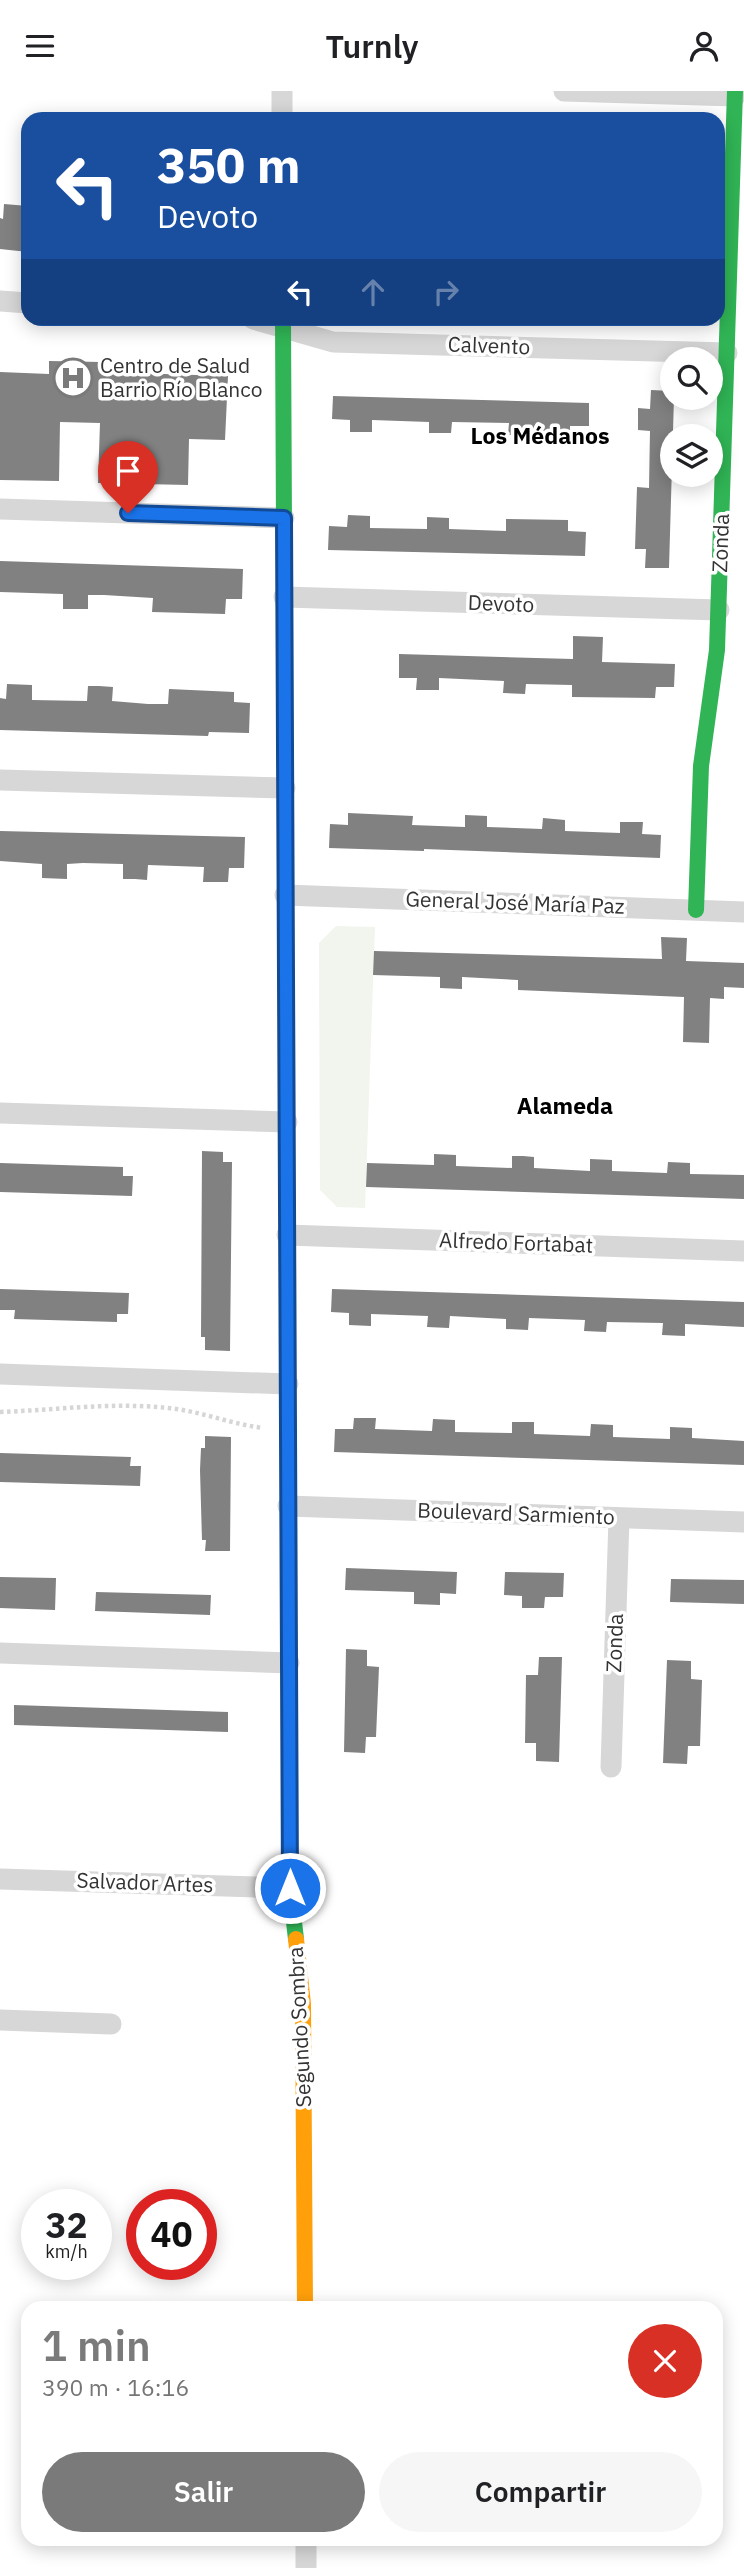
<!DOCTYPE html>
<html lang="es">
<meta charset="utf-8">
<style>
:root{--surface:#fff;--page:#f6f6f6;--text:#202124;--muted:#757577;--accent:#7a7a7a}
body{margin:0;font-family:"IBM Plex Sans",sans-serif;background:var(--page);color:var(--text);height:100vh;display:flex;flex-direction:column;font-size:26px;white-space:nowrap}
*{box-sizing:border-box;margin:0}
p{font-size:23px;color:var(--muted)}
.icon{flex:none;width:38px;height:38px;fill:none;stroke:currentColor;stroke-width:2;stroke-linecap:round;stroke-linejoin:round}
.map{position:relative;flex:1;overflow:hidden}
.drawer{position:absolute;left:21px;top:2210px;width:702px;height:245px;display:flex;flex-direction:column;background:var(--surface);border-radius:21px;box-shadow:0 4px 18px #0003}
.drawer>*{flex:none}
.guide{position:absolute;left:21px;top:21px;width:704px;height:214px;border-radius:21px;box-shadow:0 4px 18px #0003;background:#1a4fa0;color:#fff;overflow:hidden}
.buttons{position:absolute;left:660px;top:256px;display:grid;gap:14px}
.buttons a{display:grid;place-items:center;width:63px;height:63px;border-radius:50%;background:var(--surface);box-shadow:0 4px 18px #0003;font-size:35px}
.speed{position:absolute;left:21px;top:2098px;display:flex;gap:14px;font-size:35px;font-weight:700;text-align:center}
.speed>*{display:grid;place-content:center;width:91px;height:91px;border-radius:50%;background:var(--surface);box-shadow:0 4px 18px #0003;line-height:1}
.speed small{font-size:18px;font-weight:400}
.speed .limit{border:10px solid #d22;background:#fff;color:#111}
.pin{position:absolute;display:grid;place-items:center;width:60px;height:60px;color:#fff;margin:-72px -30px;border-radius:50% 50% 50% 0;rotate:-45deg;box-shadow:0 0 7px #0007}
.pin .icon{rotate:45deg}
.me{position:absolute;width:77px;margin:-38px;rotate:0deg;stroke-linejoin:round;filter:drop-shadow(0 0 5px #0008)}
.turn{display:flex;align-items:center;gap:24px;height:147px;padding:0 21px;font-size:32px}
.turn .icon{width:91px;height:91px;stroke-width:2.5}
.turn b{display:block;font-size:49px;line-height:60px}
.lanes{display:flex;align-items:center;height:66px;padding:0 21px;background:#0003;justify-content:center;gap:35px;direction:ltr}
.lanes .off{opacity:.35}
.round{display:grid;place-items:center;flex:none;width:74px;height:74px;border-radius:37px;background:var(--page)}
.summary{display:flex;align-items:center;justify-content:space-between;height:119px;padding:0 21px}
h1{font-size:42px;font-weight:600;line-height:52px;color:var(--accent)}
.primary-button{display:flex;gap:14px;margin-top:auto;padding:14px 21px}
.primary-button a{flex:1;height:80px;border-radius:42px;background:var(--accent);color:#fff;font-size:28px;font-weight:600;line-height:80px;text-align:center}
.primary-button a+a{background:var(--page);color:var(--text)}
header{display:flex;justify-content:space-between;align-items:center;height:91px;padding:0 21px;background:var(--surface);font-size:32px;font-weight:600}
.map>svg:first-child{display:block}
.green{fill:#f1f5ed}
.building{fill:#818181}
.lines{fill:none;stroke-linecap:round;stroke-linejoin:round}
.path{stroke:#d6d6d6;stroke-width:4.5;stroke-dasharray:3.5 3.5;stroke-linecap:butt}
.street{stroke:#d7d7d7;stroke-width:21}
.fast{stroke:#30b455;stroke-width:16}
.slow{stroke:#ff9f0a;stroke-width:16}
.route-casing{stroke:#114b97;stroke-width:18}
.route{stroke:#1a73e8;stroke-width:12}
.labels{text-anchor:middle;stroke-width:7;stroke-linejoin:round;paint-order:stroke}
.street-label{font-size:21px;fill:#333;stroke:#fff}
.poi-label{font-size:21px;fill:#333;stroke:#fff;text-anchor:start}
.neighbourhood-label{font-size:23px;font-weight:bold;fill:#000;stroke:#fff}
</style>
<header><svg class="icon" aria-label="menu" viewBox="0 0 24 24"><path d="M4 6h16M4 12h16M4 18h16"/></svg>Turnly<svg class="icon" aria-label="person" viewBox="0 0 24 24"><circle cx="12" cy="8" r="4"/><path d="M4 21q1-7 8-7t8 7"/></svg></header>
<div class="map">
<svg width="744" height="2477" viewBox="0 0 744 2477">
<rect width="100%" height="100%" fill="#fff"/>
<polygon class="green" points="336,835 375,836 365,1117 337,1116 320,1099 319,852"/>
<g class="building">
<polygon points="4,113 28,115 28,161 0,158 0,127 3,128"/>
<polygon points="49,270 101,271 101,281 228,285 225,349 189,348 188,394 98,392 100,332 60,331 59,390 0,389 0,281 49,283"/>
<polygon points="651,299 672,300 672,306 674,306 669,477 645,477 646,458 635,458 637,396 649,397 650,340 638,339 638,317 650,318"/>
<polygon points="333,305 589,312 589,335 570,335 570,345 508,344 509,332 452,331 451,342 429,342 429,331 372,329 372,341 350,341 350,329 332,328"/>
<polygon points="348,424 370,425 370,437 427,438 427,426 449,427 449,438 506,440 506,428 568,429 568,440 586,441 585,465 328,459 329,435 347,436"/>
<polygon points="0,470 243,478 242,508 226,508 225,523 152,521 153,507 104,504 88,504 88,518 63,518 63,503 0,501"/>
<polygon points="573,545 603,546 602,571 675,573 674,596 656,596 655,607 572,606 572,594 526,593 525,603 503,602 504,590 439,587 439,599 416,599 417,587 399,587 399,563 573,568"/>
<polygon points="7,593 32,594 32,609 87,610 88,595 99,595 113,596 112,610 148,613 168,613 169,598 234,601 234,611 250,612 249,642 209,641 208,645 0,639 0,607 6,608"/>
<polygon points="348,722 413,725 412,734 465,736 465,724 487,725 487,736 542,738 543,727 565,729 565,740 620,742 620,731 643,731 642,743 661,744 660,767 424,758 424,760 329,757 330,733 348,734"/>
<polygon points="0,740 245,746 244,777 229,777 228,791 203,791 204,776 148,774 147,789 135,788 123,788 123,773 83,772 67,773 67,788 42,787 42,773 0,770"/>
<polygon points="661,846 687,847 686,870 744,872 744,897 724,896 724,908 710,907 709,952 683,951 684,906 518,899 518,889 462,886 462,898 440,897 440,886 373,884 374,860 662,868"/>
<polygon points="202,1060 223,1061 223,1071 232,1071 230,1260 205,1259 205,1246 201,1246"/>
<polygon points="434,1063 456,1064 456,1075 512,1077 512,1065 523,1065 534,1066 534,1077 590,1080 590,1068 612,1069 612,1080 667,1082 668,1071 690,1072 690,1083 744,1084 744,1108 366,1096 367,1072 434,1074"/>
<polygon points="0,1072 123,1076 123,1085 133,1085 132,1105 0,1101"/>
<polygon points="0,1198 129,1202 128,1223 117,1223 117,1231 14,1228 15,1219 0,1219"/>
<polygon points="332,1198 744,1211 744,1236 685,1233 685,1245 662,1244 663,1232 607,1231 606,1241 584,1240 585,1229 529,1227 528,1239 506,1238 506,1228 450,1225 449,1237 427,1236 428,1225 371,1223 371,1235 349,1234 349,1222 331,1221"/>
<polygon points="354,1327 376,1327 375,1338 432,1340 433,1328 455,1329 455,1341 512,1342 512,1331 534,1331 534,1343 590,1345 591,1333 613,1334 613,1346 670,1348 670,1336 692,1337 692,1347 744,1350 744,1374 334,1361 335,1338 353,1338"/>
<polygon points="205,1345 231,1346 230,1460 205,1460 206,1449 202,1449 200,1379 201,1357 205,1357"/>
<polygon points="0,1362 131,1366 130,1375 141,1375 140,1395 0,1391"/>
<polygon points="346,1477 457,1481 456,1503 440,1502 440,1514 414,1513 414,1501 345,1499"/>
<polygon points="505,1481 564,1482 563,1506 545,1506 544,1517 522,1517 522,1505 504,1504"/>
<polygon points="0,1486 56,1487 55,1519 0,1517"/>
<polygon points="671,1488 744,1489 744,1513 670,1511"/>
<polygon points="96,1501 211,1504 210,1524 95,1520"/>
<polygon points="346,1558 367,1559 367,1575 379,1576 376,1646 366,1646 365,1662 344,1661"/>
<polygon points="539,1566 562,1566 559,1671 536,1670 536,1652 525,1652 526,1584 538,1584"/>
<polygon points="667,1569 691,1570 691,1588 702,1589 700,1655 688,1655 687,1673 663,1672"/>
<polygon points="14,1614 228,1621 228,1641 14,1634"/>
</g>
<g class="lines">
<path class="path" d="M0,1321C57,1319 111,1311 168,1317C200,1320 231,1333 263,1337"/>
<g class="street">
<polyline points="282,0 282,28"/>
<polyline points="564,0 735,5"/>
<polyline points="0,210 28,212"/>
<polyline points="253,228 333,251 727,262"/>
<polyline points="0,418 284,427"/>
<polyline points="284,506 719,519"/>
<polyline points="0,689 285,697"/>
<polyline points="285,804 744,821"/>
<polyline points="0,1022 287,1031"/>
<polyline points="287,1144 744,1160"/>
<polyline points="0,1283 288,1293"/>
<polyline points="288,1415 744,1431"/>
<polyline points="0,1562 289,1572"/>
<polyline points="611,1676 619,1427"/>
<polyline points="0,1788 290,1797"/>
<polyline points="0,1929 111,1933"/>
<polyline points="306,2448 306,2477"/>
</g>
<g class="fast">
<polyline points="283,228 286,855"/>
<polyline points="696,819 701,675 717,559 735,0"/>
<polyline points="288,1331 290,1797 296,1848"/>
</g>
<g class="slow">
<polyline points="286,855 288,1331"/>
<polyline points="296,1848 303,1913 305,2217"/>
</g>
</g>
<g class="lines">
<defs>
<polyline id="route" points="128,422 284,427 290,1797"/>
</defs>
<use href="#route" class="route-casing"/>
<use href="#route" class="route"/>
</g>
<defs>
<symbol id="hospital-ring" viewBox="-11 -11 22 22"><circle r="9.5" fill="#fff" stroke="#7a7a7a" stroke-width="1.5"/><path d="M-5-5h3v3.5h4V-5h3V5h-3V1.5h-4V5h-3Z" fill="#7a7a7a"/></symbol>
</defs>
<g fill-rule="evenodd">
<use href="#hospital-ring" x="51" y="265" width="44" height="44"/>
</g>
<g class="labels">
<g class="street-label">
<text transform="translate(489 255) rotate(2)" y="7">Calvento</text>
<text transform="translate(721 452) rotate(-88)" y="7">Zonda</text>
<text transform="translate(501 513) rotate(2)" y="7">Devoto</text>
<text transform="translate(515 812) rotate(2)" y="7">General José María Paz</text>
<text transform="translate(516 1152) rotate(2)" y="7">Alfredo Fortabat</text>
<text transform="translate(516 1423) rotate(2)" y="7">Boulevard Sarmiento</text>
<text transform="translate(615 1552) rotate(-88)" y="7">Zonda</text>
<text transform="translate(145 1792) rotate(2)" y="7">Salvador Artes</text>
<text transform="translate(300 1936) rotate(-93)" y="7">Segundo Sombra</text>
</g>
<g class="poi-label">
<text x="100" y="282">Centro de Salud<tspan x="100" dy="24">Barrio Río Blanco</tspan></text>
</g>
<g class="neighbourhood-label">
<text x="540" y="353">Los Médanos</text>
<text x="565" y="1023">Alameda</text>
</g>
</g>
</svg>
<div class="buttons">
<a><svg class="icon" aria-label="search" viewBox="0 0 24 24"><circle cx="10" cy="10" r="6"/><path d="M15 15l6 6"/></svg></a>
<a><svg class="icon" aria-label="layers" viewBox="0 0 24 24"><path d="M12 4l9 5-9 5-9-5zM3 14l9 5 9-5"/></svg></a>
</div>
<div class="speed"><div>32<small>km/h</small></div><div class="limit">40</div></div>
<div class="pin" style="left:128px;top:422px;background:#d93025"><svg class="icon" aria-label="arrive" viewBox="0 0 24 24"><path d="M6 21V4h12l-3 4 3 4H6"/></svg></div>
<svg class="me" style="left:290px;top:1797px" viewBox="-20 -20 40 40"><circle r="17" fill="#1a73e8" stroke="#fff" stroke-width="3"/><path d="M0-11L8 9 0 5-8 9z" fill="#fff"/></svg>
<div class="guide">
<div class="turn"><svg class="icon" aria-label="left" viewBox="0 0 24 24"><path d="M17 20v-9H6M10 6l-5 5 5 5"/></svg><div><b>350 m</b>Devoto</div></div>
<div class="lanes"><svg class="icon" aria-label="left" viewBox="0 0 24 24"><path d="M17 20v-9H6M10 6l-5 5 5 5"/></svg><svg class="icon off" aria-label="ahead" viewBox="0 0 24 24"><path d="M12 20V5M6 11l6-6 6 6"/></svg><svg class="icon off" aria-label="right" viewBox="0 0 24 24"><path d="M7 20v-9h11M14 6l5 5-5 5"/></svg></div>
</div>
<section class="drawer">
<div class="summary"><div><h1>1 min</h1><p>390 m · 16:16</p></div><a class="round" style="background:#d93025;color:#fff"><svg class="icon" aria-label="close" viewBox="0 0 24 24"><path d="M6 6l12 12M18 6L6 18"/></svg></a></div>
<div class="primary-button"><a>Salir</a><a>Compartir</a></div>
</section>
</div>
